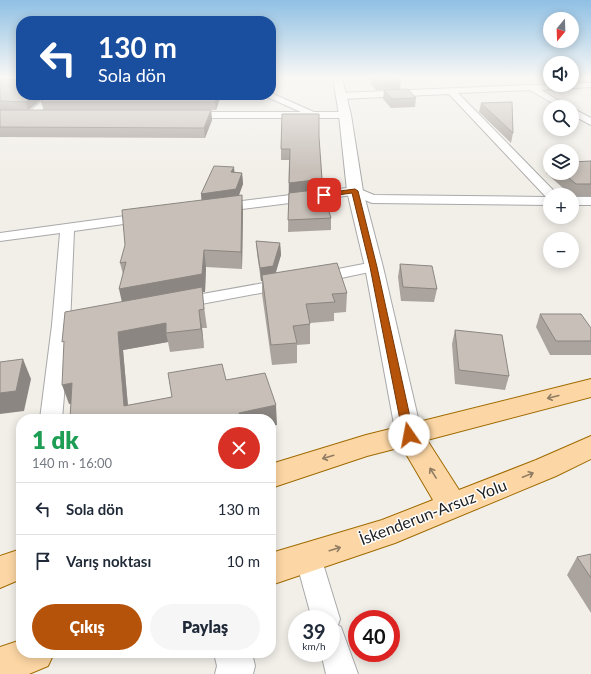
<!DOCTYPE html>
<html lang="tr">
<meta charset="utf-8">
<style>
:root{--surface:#fff;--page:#f6f6f7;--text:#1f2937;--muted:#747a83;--line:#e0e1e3;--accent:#b45309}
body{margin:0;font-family:Lato,sans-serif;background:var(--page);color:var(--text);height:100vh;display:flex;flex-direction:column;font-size:15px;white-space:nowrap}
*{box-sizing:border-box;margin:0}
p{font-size:13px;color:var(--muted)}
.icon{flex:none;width:22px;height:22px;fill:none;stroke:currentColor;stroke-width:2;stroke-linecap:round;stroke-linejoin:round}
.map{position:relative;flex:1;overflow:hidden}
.details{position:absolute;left:16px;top:414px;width:260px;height:244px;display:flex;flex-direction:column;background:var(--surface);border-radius:16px;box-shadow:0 2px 10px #0003}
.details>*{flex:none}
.banner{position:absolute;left:16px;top:16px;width:260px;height:84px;border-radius:16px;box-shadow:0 2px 10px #0003;background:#1a4fa0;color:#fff;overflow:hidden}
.needle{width:26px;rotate:199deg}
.controls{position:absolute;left:543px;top:12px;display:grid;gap:8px}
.controls a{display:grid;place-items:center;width:36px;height:36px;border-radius:50%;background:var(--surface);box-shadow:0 2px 10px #0003;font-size:20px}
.speed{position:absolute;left:288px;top:610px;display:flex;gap:8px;font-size:20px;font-weight:700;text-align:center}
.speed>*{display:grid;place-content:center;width:52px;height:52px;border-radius:50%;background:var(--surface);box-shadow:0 2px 10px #0003;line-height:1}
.speed small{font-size:10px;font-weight:400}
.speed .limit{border:6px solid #d22;background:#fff;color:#111}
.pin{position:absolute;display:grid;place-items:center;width:34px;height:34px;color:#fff;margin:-17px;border-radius:8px;box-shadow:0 2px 6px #0006}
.me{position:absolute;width:44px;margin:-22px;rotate:348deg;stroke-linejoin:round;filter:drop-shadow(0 0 3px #0008)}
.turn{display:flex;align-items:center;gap:14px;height:84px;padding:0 16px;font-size:18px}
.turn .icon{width:52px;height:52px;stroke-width:2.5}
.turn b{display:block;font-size:28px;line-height:34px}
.round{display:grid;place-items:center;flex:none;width:42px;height:42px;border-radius:21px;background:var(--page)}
.summary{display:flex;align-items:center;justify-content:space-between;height:68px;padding:0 16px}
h1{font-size:24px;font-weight:800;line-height:30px;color:#1e9e55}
.action{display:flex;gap:8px;margin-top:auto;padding:8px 16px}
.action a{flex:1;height:46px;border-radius:24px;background:var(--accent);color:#fff;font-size:16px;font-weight:800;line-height:46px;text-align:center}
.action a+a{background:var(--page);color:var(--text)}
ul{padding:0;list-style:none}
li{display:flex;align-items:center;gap:12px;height:52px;padding:0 16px;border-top:1px solid var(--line)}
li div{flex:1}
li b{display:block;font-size:15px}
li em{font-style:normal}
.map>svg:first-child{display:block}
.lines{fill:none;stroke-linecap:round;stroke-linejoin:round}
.minor-casing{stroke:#a9a9a9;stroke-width:2}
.tertiary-casing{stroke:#a9a9a9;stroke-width:2}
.primary-casing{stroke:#a06b00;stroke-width:2}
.minor{fill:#fff;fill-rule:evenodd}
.tertiary{fill:#fff;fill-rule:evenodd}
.primary{fill:#fcd6a4;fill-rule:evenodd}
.wall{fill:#aba49e}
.shaded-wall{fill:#8b8681}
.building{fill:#c7bfb8;stroke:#8b8681}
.oneway{stroke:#8f7c63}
.route{fill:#b45309;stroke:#753606}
.labels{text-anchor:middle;stroke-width:3;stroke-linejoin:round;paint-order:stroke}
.near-street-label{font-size:16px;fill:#222;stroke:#fff}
</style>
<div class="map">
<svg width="591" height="674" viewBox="0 0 591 674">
<rect width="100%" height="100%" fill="#f2efe9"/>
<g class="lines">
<defs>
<g id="minor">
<polygon points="572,83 591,83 591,87 541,90 570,107 559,107 530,90 458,93 555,192 557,195 550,195 550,205 372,203 353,195 218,212 213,211 212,208 213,205 218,204 355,187 374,195 546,197 449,94 341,99 337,96 341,93 530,85 572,85"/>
<polygon points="271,93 314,112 345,112 350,115 345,118 187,118 182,115 187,112 301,112 267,97 266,95 271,95"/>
<polygon points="49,95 58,95 34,117 28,117 26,115 28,113"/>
<polygon points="572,108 591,118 591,125 572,115"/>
<rect x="572" y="197" width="19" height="8"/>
<polygon points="147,213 152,214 154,217 152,220 74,231 70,325 62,419 40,419 52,325 60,233 0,241 0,233"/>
<polygon points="374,262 379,264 382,267 379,270 317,283 311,281 309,278 311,275 317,273"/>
<polygon points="286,279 292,281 294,284 292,287 180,308 174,307 172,303 174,299 180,298"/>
<polygon points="308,545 317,548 321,557 340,619 338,625 341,627 358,674 326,674 321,653 331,653 331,619 312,619 295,557 299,548"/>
</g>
<g id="tertiary">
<polygon points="333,78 342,78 351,115 363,191 383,267 422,435 418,442 409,445 400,442 396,435 365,267 347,191 339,115"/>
<polygon points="214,653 252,653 255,666 253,674 215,674 217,666"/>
</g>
<g id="primary">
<polygon points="591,379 591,397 427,440 459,490 536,460 591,436 591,459 556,476 395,543 271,585 271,553 382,520 433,500 402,447 367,456 271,488 271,464 366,435"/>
<polygon points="21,549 21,579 0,588 0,556"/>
<polygon points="21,640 21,653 54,653 48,666 29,674 0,674 0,647"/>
</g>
</defs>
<use href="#minor" class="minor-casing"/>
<use href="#tertiary" class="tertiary-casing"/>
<use href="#primary" class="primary-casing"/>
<use href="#minor" class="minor"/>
<use href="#tertiary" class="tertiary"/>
<use href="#primary" class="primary"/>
</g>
<g class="wall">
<polygon points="371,78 399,78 401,80 400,89 376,90 370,83"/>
<polygon points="0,79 21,95 47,95 29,110 44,110 41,102 221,95 216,110 211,110 212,120 205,138 0,137"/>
<polygon points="384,90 416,98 415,107 391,108 383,99"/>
<polygon points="481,103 513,133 511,143 479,112"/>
<polygon points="319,137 322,189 331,218 331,230 288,232 289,160 281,160 281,149"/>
<polygon points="591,161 591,196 572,196 546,173 550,162 550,173 572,173"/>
<polygon points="234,173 242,173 243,184 238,196 243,211 242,269 206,267 205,292 202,292 207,328 202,328 204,348 170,352 168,342 123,350 128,405 172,397 226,380 277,425 71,404 69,404 122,302 123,274 120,263 202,200 201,194"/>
<polygon points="256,241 280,243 281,255 275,273 347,293 346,312 334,313 334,321 310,323 310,344 297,345 297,363 272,365 262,294 262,281 261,281 257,254"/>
<polygon points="400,264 437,289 434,302 401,301 398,277"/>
<polygon points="540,314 591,328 591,355 550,355 536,327"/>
<polygon points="455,330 509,376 505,390 455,384 452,344"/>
<polygon points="591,554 591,613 567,575 577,557"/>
</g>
<g class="shaded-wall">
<polygon points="34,95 47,95 28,110 26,102"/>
<polygon points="217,95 221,95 216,110 215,102"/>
<polygon points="211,110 212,120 205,138 204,128"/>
<polygon points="234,167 235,178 231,172"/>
<polygon points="242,173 243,184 237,201 202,205 201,194"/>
<polygon points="322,179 322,190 289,194 289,183"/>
<polygon points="242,195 243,211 242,269 241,252"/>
<polygon points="280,243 281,255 274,279 262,275 262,281 261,281 260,268"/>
<polygon points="204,250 206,267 205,292 202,292 207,328 202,292 123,307 119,289"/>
<polygon points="199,310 202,328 204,348 201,329"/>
<polygon points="166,323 166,333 168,342 123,350 129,419 124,406 118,332"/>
<polygon points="23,359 31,379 24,411 0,414 0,393"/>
<polygon points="72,383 78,402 69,404 62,385"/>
<polygon points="276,405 277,425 271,426 271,419 239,419 239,413"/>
</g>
<g class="building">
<polygon points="374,78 399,78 401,80 377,81"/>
<polygon points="0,79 21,80 21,95 34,95 26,102 0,101"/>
<polygon points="408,89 416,98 392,99 384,90"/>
<polygon points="48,95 217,95 215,102 41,102"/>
<polygon points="512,102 513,133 481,103"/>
<polygon points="0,110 211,110 204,128 0,127"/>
<polygon points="282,114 319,114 319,137 322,179 289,183 290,149 281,149"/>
<polygon points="591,161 591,184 576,184 563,173 572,173 572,162"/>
<polygon points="214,166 234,167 231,172 242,173 236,189 201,194"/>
<polygon points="323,189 324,196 331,218 288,220 289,193"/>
<polygon points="242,195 241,252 204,250 202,274 119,289 126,262 120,263 125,245 122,210"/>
<polygon points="256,241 280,243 273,266 260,268"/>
<polygon points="337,263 347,293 332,294 335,302 306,304 310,324 293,326 297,343 271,345 262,275"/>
<polygon points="400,264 432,266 437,289 403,287"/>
<polygon points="202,287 204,309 199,310 201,329 166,333 166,323 118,332 124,406 172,397 168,373 222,364 226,380 265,373 276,405 239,413 240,419 70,419 72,383 62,385 64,341 62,342 65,312"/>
<polygon points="540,314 581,314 591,328 591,341 556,341"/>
<polygon points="455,330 502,335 509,376 459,370"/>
<polygon points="23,359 16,391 0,393 0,362"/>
<polygon points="591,554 591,578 577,557"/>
</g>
<defs><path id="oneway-shaft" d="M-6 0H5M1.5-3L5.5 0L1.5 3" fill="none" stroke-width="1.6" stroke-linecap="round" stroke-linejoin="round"/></defs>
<g class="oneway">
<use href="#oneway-shaft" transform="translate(553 397) rotate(166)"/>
<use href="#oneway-shaft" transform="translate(328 457) rotate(163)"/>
<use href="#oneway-shaft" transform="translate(433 473) rotate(-122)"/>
<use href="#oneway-shaft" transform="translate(528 475) rotate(-22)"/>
<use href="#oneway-shaft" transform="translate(335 549) rotate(-17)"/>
</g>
<linearGradient id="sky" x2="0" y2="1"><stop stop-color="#8fc0e4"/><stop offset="0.45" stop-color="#f9f8f5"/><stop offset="1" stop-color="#f9f8f5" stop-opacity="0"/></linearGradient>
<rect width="591" height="172" fill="url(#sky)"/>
<polygon class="route" points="355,189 358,191 377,267 414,435 413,438 409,439 405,438 403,435 370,267 352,193 324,197 320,195 324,193"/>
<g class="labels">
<g class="near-street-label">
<text transform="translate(433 512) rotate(-21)" y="6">İskenderun-Arsuz Yolu</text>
</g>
</g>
</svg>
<div class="controls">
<a><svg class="needle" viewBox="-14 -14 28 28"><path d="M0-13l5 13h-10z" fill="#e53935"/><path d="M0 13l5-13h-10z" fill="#747a83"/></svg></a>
<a><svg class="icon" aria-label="sound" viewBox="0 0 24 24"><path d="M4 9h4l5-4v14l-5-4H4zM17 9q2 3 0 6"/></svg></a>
<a><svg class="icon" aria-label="search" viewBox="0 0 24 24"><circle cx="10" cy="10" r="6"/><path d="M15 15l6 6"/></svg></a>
<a><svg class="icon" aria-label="layers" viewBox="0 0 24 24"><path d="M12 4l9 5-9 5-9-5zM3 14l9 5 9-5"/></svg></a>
<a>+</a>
<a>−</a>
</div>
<div class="speed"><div>39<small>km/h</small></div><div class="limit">40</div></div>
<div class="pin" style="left:324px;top:195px;background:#d93025"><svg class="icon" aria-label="arrive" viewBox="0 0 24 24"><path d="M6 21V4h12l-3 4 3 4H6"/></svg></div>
<svg class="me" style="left:409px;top:435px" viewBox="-20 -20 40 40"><circle r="19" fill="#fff"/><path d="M0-13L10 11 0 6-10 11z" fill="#b45309"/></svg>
<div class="banner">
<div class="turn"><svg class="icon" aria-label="left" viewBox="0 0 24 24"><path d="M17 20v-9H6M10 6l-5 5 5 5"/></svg><div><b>130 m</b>Sola dön</div></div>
</div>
<section class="details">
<div class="summary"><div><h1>1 dk</h1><p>140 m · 16:00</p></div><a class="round" style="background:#d93025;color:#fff"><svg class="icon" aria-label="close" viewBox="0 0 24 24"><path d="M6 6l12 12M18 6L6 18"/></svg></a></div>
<ul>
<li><svg class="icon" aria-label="left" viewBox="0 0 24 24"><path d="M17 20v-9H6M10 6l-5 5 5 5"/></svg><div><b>Sola dön</b></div><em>130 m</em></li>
<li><svg class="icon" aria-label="arrive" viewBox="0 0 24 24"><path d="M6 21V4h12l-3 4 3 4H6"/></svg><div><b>Varış noktası</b></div><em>10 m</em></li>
</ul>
<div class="action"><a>Çıkış</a><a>Paylaş</a></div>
</section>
</div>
